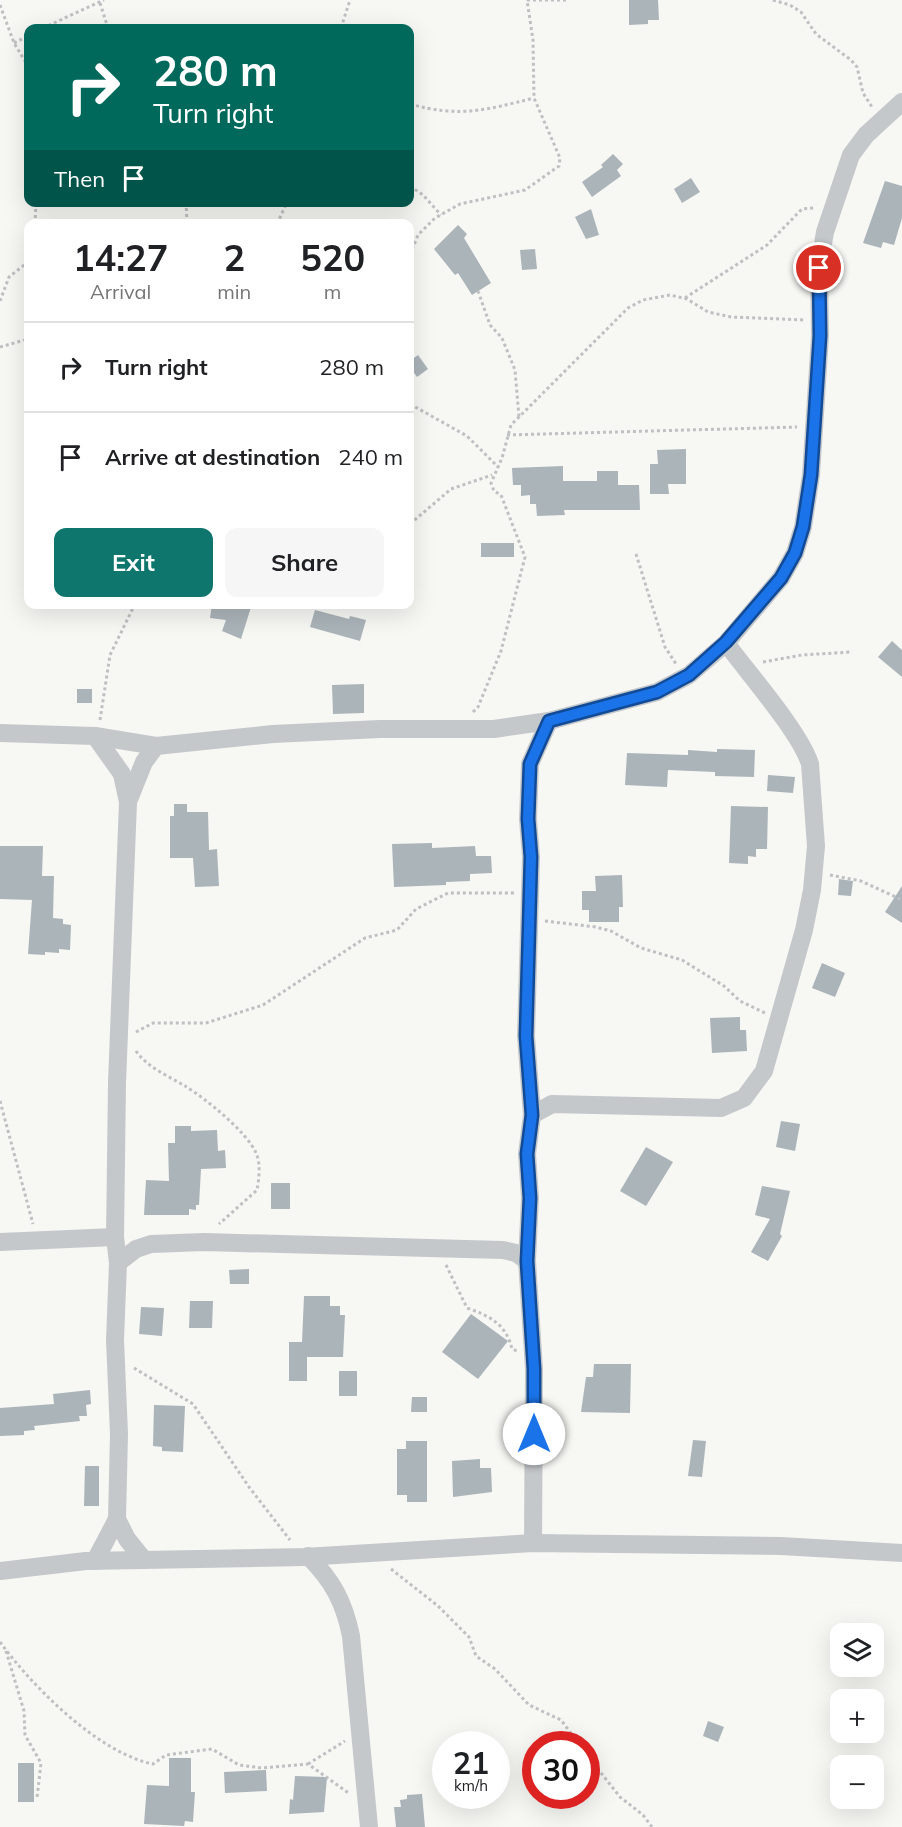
<!DOCTYPE html>
<meta charset="utf-8">
<style>
:root{--surface:#fff;--page:#f6f6f6;--text:#202124;--muted:#757577;--line:#e0e0e0;--accent:#0f766e}
body{margin:0;font-family:Mulish,sans-serif;background:var(--page);color:var(--text);height:100vh;display:flex;flex-direction:column;font-size:22px;white-space:nowrap}
*{box-sizing:border-box;margin:0}
p{font-size:20px;color:var(--muted)}
.icon{flex:none;width:33px;height:33px;fill:none;stroke:currentColor;stroke-width:2;stroke-linecap:round;stroke-linejoin:round}
.map{position:relative;flex:1;overflow:hidden}
.side{position:absolute;left:24px;top:219px;width:390px;height:390px;display:flex;flex-direction:column;background:var(--surface);border-radius:12px;box-shadow:0 6px 24px #0002}
.side>*{flex:none}
.guide{position:absolute;left:24px;top:24px;width:390px;height:183px;border-radius:12px;box-shadow:0 6px 24px #0002;background:#00695c;color:#fff;overflow:hidden}
.controls{position:absolute;left:830px;top:1623px;display:grid;gap:12px}
.controls a{display:grid;place-items:center;width:54px;height:54px;border-radius:12px;background:var(--surface);box-shadow:0 6px 24px #0002;font-size:30px}
.speed{position:absolute;left:432px;top:1731px;display:flex;gap:12px;font-size:30px;font-weight:700;text-align:center}
.speed>*{display:grid;place-content:center;width:78px;height:78px;border-radius:50%;background:var(--surface);box-shadow:0 6px 24px #0002;line-height:1}
.speed small{font-size:15px;font-weight:400}
.speed .limit{border:9px solid #d22;background:#fff;color:#111}
.pin{position:absolute;display:grid;place-items:center;width:51px;height:51px;color:#fff;margin:-26px;border:3px solid #fff;border-radius:50%;box-shadow:0 2px 6px #0007}
.me{position:absolute;width:66px;margin:-33px;rotate:0deg;stroke-linejoin:round;filter:drop-shadow(0 0 4px #0008)}
.turn{display:flex;align-items:center;gap:21px;height:126px;padding:0 30px;font-size:27px}
.turn .icon{width:78px;height:78px;stroke-width:2.5}
.turn b{display:block;font-size:42px;line-height:51px}
.then{display:flex;align-items:center;height:57px;padding:0 30px;background:#0003;gap:12px;font-size:22px}
.eta{display:flex;justify-content:space-evenly;align-items:center;height:102px;text-align:center}
.eta b{font-size:36px;font-weight:700;line-height:42px}
.action{display:flex;gap:12px;margin-top:auto;padding:12px 30px}
.action a{flex:1;height:69px;border-radius:12px;background:var(--accent);color:#fff;font-size:24px;font-weight:700;line-height:69px;text-align:center}
.action a+a{background:var(--page);color:var(--text)}
ul{padding:0;list-style:none}
li{display:flex;align-items:center;gap:18px;height:90px;padding:0 30px;border-top:2px solid var(--line)}
li div{flex:1}
li b{display:block;font-size:22px}
li em{font-style:normal}
.map>svg:first-child{display:block}
.building{fill:#abb4b9}
.lines{fill:none;stroke-linecap:round;stroke-linejoin:round}
.path{stroke:#bec0c2;stroke-width:3;stroke-dasharray:3 3;stroke-linecap:butt}
.minor{stroke:#c4c8cb;stroke-width:18}
.route-casing{stroke:#114b97;stroke-width:15}
.route{stroke:#1a73e8;stroke-width:10}
</style>
<div class="map">
<svg width="902" height="1827" viewBox="0 0 902 1827">
<rect width="100%" height="100%" fill="#f7f7f4"/>
<g class="building">
<polygon points="629,0 658,0 659,20 648,20 648,24 629,25"/>
<polygon points="613,154 623,164 617,170 621,176 592,197 582,182 603,167 601,165"/>
<polygon points="691,178 700,192 682,203 674,189"/>
<polygon points="885,181 902,186 902,218 894,245 883,242 881,248 863,243"/>
<polygon points="591,209 599,235 586,239 575,217"/>
<polygon points="458,225 467,234 464,238 491,283 472,295 458,273 455,275 434,249"/>
<polygon points="535,249 537,269 522,270 520,250"/>
<polygon points="418,355 428,369 417,377 410,367 410,361"/>
<polygon points="686,449 686,484 668,484 669,494 650,494 650,464 658,464 657,450"/>
<polygon points="563,466 563,481 597,481 597,471 618,471 618,485 639,485 640,510 564,510 565,515 537,516 536,504 530,504 530,495 521,496 521,485 513,485 512,468"/>
<rect x="481" y="543" width="33" height="14"/>
<polygon points="212,604 252,604 241,639 222,631 226,620 210,618"/>
<polygon points="315,610 349,619 350,616 366,620 360,641 310,627"/>
<polygon points="892,641 902,650 902,677 878,657"/>
<polygon points="364,684 364,713 333,714 332,685"/>
<rect x="77" y="689" width="15" height="14"/>
<polygon points="717,749 755,750 754,777 715,776 715,772 668,770 667,787 625,785 627,753 688,755 688,750 717,752"/>
<polygon points="768,775 795,777 793,793 767,791"/>
<polygon points="174,804 187,804 187,812 208,812 209,850 217,849 219,886 195,887 193,858 170,858 170,816 174,816"/>
<polygon points="731,806 768,807 767,849 756,849 756,857 748,856 748,864 729,863"/>
<polygon points="432,843 432,848 475,846 476,856 491,856 492,873 470,874 470,881 446,882 446,885 394,887 392,844"/>
<polygon points="0,846 43,846 42,876 54,876 53,918 63,919 63,924 71,925 70,950 59,949 59,953 45,952 45,955 28,954 32,900 0,899"/>
<polygon points="622,875 623,907 619,907 619,922 589,922 589,910 582,910 582,891 596,891 595,876"/>
<polygon points="839,879 853,881 851,896 838,895"/>
<polygon points="902,886 902,923 885,912"/>
<polygon points="822,963 845,973 835,997 812,988"/>
<polygon points="740,1017 740,1030 746,1030 747,1051 712,1053 710,1018"/>
<polygon points="781,1121 800,1124 795,1151 776,1147"/>
<polygon points="175,1126 191,1126 191,1131 217,1130 218,1151 225,1150 226,1168 201,1169 199,1205 196,1205 196,1210 189,1209 189,1215 144,1215 146,1180 169,1181 168,1143 175,1143"/>
<polygon points="646,1147 673,1162 646,1206 620,1191"/>
<rect x="271" y="1183" width="19" height="26"/>
<polygon points="762,1186 790,1191 780,1234 782,1236 768,1261 751,1252 770,1219 755,1215"/>
<polygon points="249,1269 249,1284 230,1284 229,1270"/>
<polygon points="304,1296 330,1296 330,1306 340,1306 340,1315 345,1315 343,1357 307,1357 307,1381 289,1381 289,1342 302,1342"/>
<polygon points="190,1301 213,1301 212,1328 189,1328"/>
<polygon points="141,1307 164,1308 162,1336 139,1334"/>
<polygon points="471,1314 508,1341 478,1379 442,1352"/>
<polygon points="594,1364 631,1364 630,1413 581,1412 586,1377 593,1377"/>
<rect x="339" y="1371" width="18" height="25"/>
<polygon points="90,1390 91,1404 86,1405 87,1416 79,1416 80,1421 34,1426 35,1430 24,1431 24,1435 0,1436 0,1408 54,1404 53,1394"/>
<polygon points="412,1397 427,1397 427,1412 411,1412"/>
<polygon points="154,1405 185,1406 183,1452 162,1451 162,1447 153,1446"/>
<polygon points="693,1440 706,1441 702,1477 688,1476"/>
<polygon points="406,1441 427,1441 427,1502 407,1502 407,1495 397,1495 397,1449 406,1449"/>
<polygon points="480,1459 480,1468 491,1468 492,1492 453,1497 452,1461"/>
<polygon points="85,1466 99,1466 99,1506 84,1506"/>
<polygon points="708,1721 724,1727 718,1742 703,1736"/>
<polygon points="169,1758 191,1758 191,1792 195,1792 193,1822 185,1821 184,1826 144,1824 147,1785 169,1786"/>
<rect x="18" y="1763" width="16" height="39"/>
<polygon points="266,1770 267,1791 225,1793 224,1772"/>
<polygon points="295,1776 327,1777 324,1812 289,1814 290,1799 293,1800"/>
<polygon points="422,1794 425,1827 396,1827 394,1807 401,1807 400,1800 407,1799 407,1795"/>
</g>
<g class="lines">
<g class="path">
<polyline points="527,0 567,0"/>
<polyline points="773,0 790,5 801,12 816,34 851,60 857,67 863,93 872,107"/>
<polyline points="100,3 108,28"/>
<polyline points="0,5 14,43 28,66"/>
<polyline points="43,28 104,0"/>
<polyline points="341,28 350,0"/>
<polyline points="14,43 28,36"/>
<path d="M410,104C459,118 486,110 534,98"/>
<polyline points="410,186 423,195 441,215"/>
<polyline points="186,202 187,224"/>
<polyline points="35,224 36,202"/>
<polyline points="277,224 287,202"/>
<polyline points="410,255 418,235 435,218 460,204 525,190 559,166 560,158 534,98 533,40 527,0"/>
<polyline points="478,291 490,325 502,338 515,370 519,417"/>
<polyline points="685,298 767,245 802,209 814,208"/>
<polyline points="0,301 9,277 28,262"/>
<polyline points="0,347 28,339"/>
<polyline points="410,404 467,436 498,467"/>
<polyline points="507,435 797,427"/>
<polyline points="410,524 451,489 492,475"/>
<polyline points="636,554 665,647 676,664"/>
<polyline points="763,662 802,655 851,652"/>
<polyline points="473,712 478,707 501,651 525,557 501,495 494,491 491,483 502,458 511,425 628,308 643,300 670,295 687,299 708,312 731,317 805,320"/>
<polyline points="100,720 110,655 135,604"/>
<polyline points="830,875 861,881 902,900"/>
<polyline points="545,921 596,927 611,931 641,948 682,960 724,986 740,1001 765,1013"/>
<polyline points="136,1032 153,1023 206,1023 263,1005 365,938 397,930 416,909 448,893 514,893"/>
<path d="M136,1051C147,1067 168,1076 185,1086C205,1098 247,1132 256,1153C261,1163 259,1179 257,1190L219,1224"/>
<polyline points="0,1101 33,1224"/>
<path d="M446,1265L467,1308C490,1316 506,1324 512,1349L517,1351"/>
<polyline points="134,1368 193,1404 249,1487 290,1540"/>
<polyline points="391,1569 438,1606 469,1637 476,1656 495,1669 529,1705 561,1720 579,1744"/>
<path d="M0,1642C32,1686 98,1753 153,1764L166,1755L212,1749L239,1765L262,1768L308,1764L350,1794"/>
<polyline points="6,1651 24,1711 25,1735 41,1763 37,1798"/>
<polyline points="586,1754 620,1797 643,1815 652,1827"/>
<polyline points="308,1764 345,1741"/>
</g>
<g class="minor">
<polyline points="0,733 95,736 156,746"/>
<polyline points="95,736 122,774 128,802"/>
<polyline points="532,1115 526,1036 531,857 528,819 530,764 549,721"/>
<polyline points="0,1242 115,1237"/>
<polyline points="118,1263 136,1249 151,1244 204,1242 503,1250 516,1253 527,1261"/>
<path d="M533,1543L534,1369L527,1261L530,1198L527,1154L532,1115L552,1104L721,1108L744,1098L764,1071L804,930L812,890L816,846L810,764C800,732 748,673 726,643"/>
<path d="M308,1556C333,1581 344,1602 351,1636L369,1827"/>
<polyline points="144,1560 127,1539 117,1519 119,1434 115,1340 118,1263 115,1237 117,1083 128,802 144,762 156,746 273,734 380,729 494,729 549,721 657,692 689,675 726,643 781,578 795,553 803,527 811,475 820,336 819,268 825,232 851,155 866,135 902,102"/>
<polyline points="95,1561 117,1519"/>
<polyline points="0,1571 86,1561 304,1557 533,1543 781,1546 902,1553"/>
</g>
</g>
<g class="lines">
<defs>
<polyline id="route" points="534,1434 534,1369 527,1261 530,1198 527,1154 532,1115 526,1036 531,857 528,819 530,764 549,721 657,692 689,675 726,642 781,578 795,553 803,527 811,475 820,336 819,268"/>
</defs>
<use href="#route" class="route-casing"/>
<use href="#route" class="route"/>
</g>
</svg>
<div class="controls">
<a><svg class="icon" aria-label="layers" viewBox="0 0 24 24"><path d="M12 4l9 5-9 5-9-5zM3 14l9 5 9-5"/></svg></a>
<a>+</a>
<a>−</a>
</div>
<div class="speed"><div>21<small>km/h</small></div><div class="limit">30</div></div>
<div class="pin" style="left:819px;top:268px;background:#d93025"><svg class="icon" aria-label="arrive" viewBox="0 0 24 24"><path d="M6 21V4h12l-3 4 3 4H6"/></svg></div>
<svg class="me" style="left:534px;top:1434px" viewBox="-20 -20 40 40"><circle r="19" fill="#fff"/><path d="M0-13L10 11 0 6-10 11z" fill="#1a73e8"/></svg>
<div class="guide">
<div class="turn"><svg class="icon" aria-label="right" viewBox="0 0 24 24"><path d="M7 20v-9h11M14 6l5 5-5 5"/></svg><div><b>280 m</b>Turn right</div></div>
<div class="then">Then<svg class="icon" aria-label="arrive" viewBox="0 0 24 24"><path d="M6 21V4h12l-3 4 3 4H6"/></svg></div>
</div>
<section class="side">
<div class="eta">
<div><b>14:27</b><p>Arrival</p></div>
<div><b>2</b><p>min</p></div>
<div><b>520</b><p>m</p></div>
</div>
<ul>
<li><svg class="icon" aria-label="right" viewBox="0 0 24 24"><path d="M7 20v-9h11M14 6l5 5-5 5"/></svg><div><b>Turn right</b></div><em>280 m</em></li>
<li><svg class="icon" aria-label="arrive" viewBox="0 0 24 24"><path d="M6 21V4h12l-3 4 3 4H6"/></svg><div><b>Arrive at destination</b></div><em>240 m</em></li>
</ul>
<div class="action"><a>Exit</a><a>Share</a></div>
</section>
</div>
